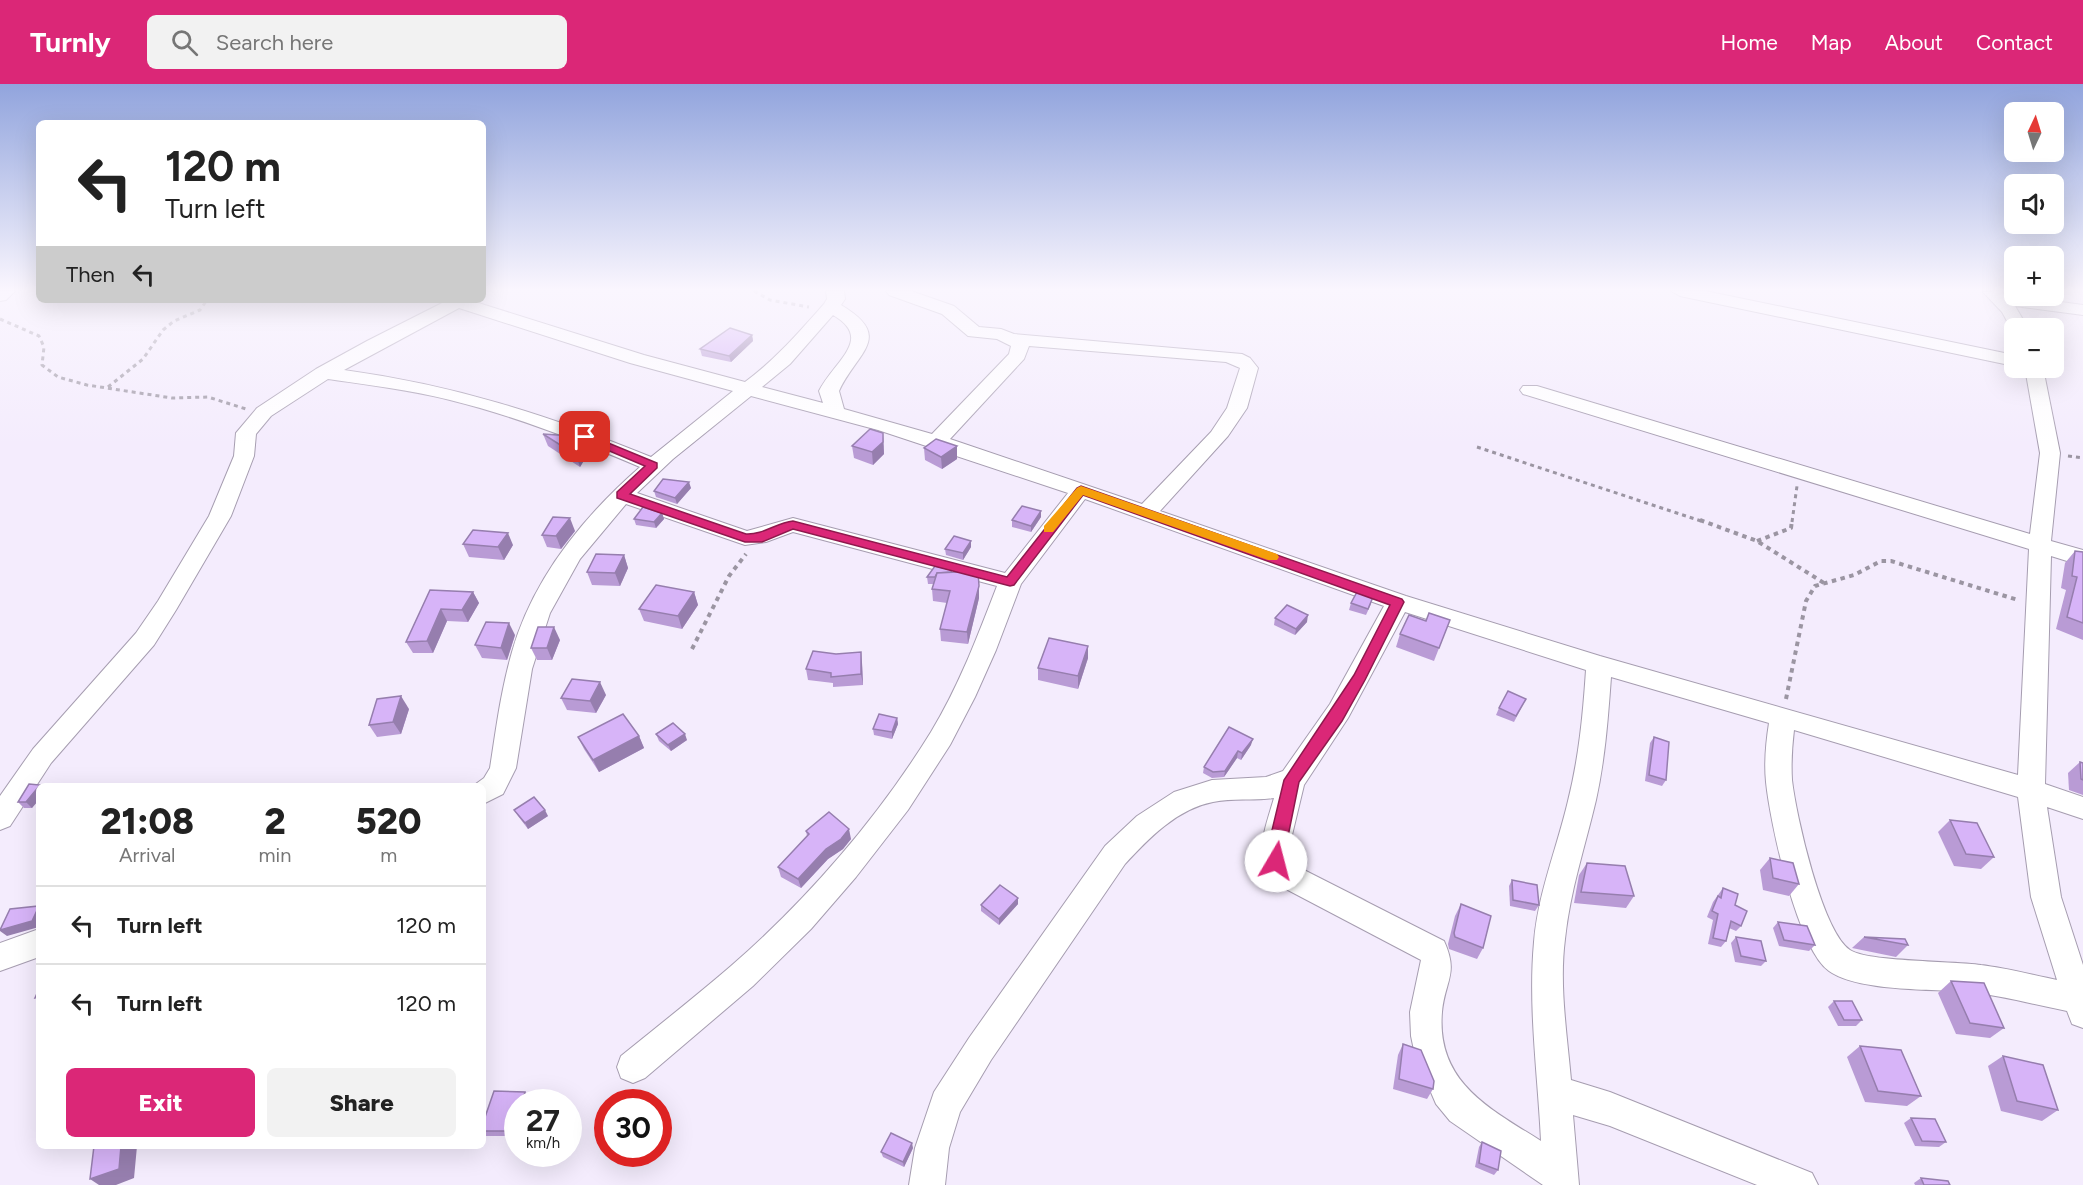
<!DOCTYPE html>
<meta charset="utf-8">
<style>
:root{--surface:#fff;--page:#f2f2f2;--text:#222;--muted:#767676;--line:#e0e0e0;--accent:#db2777}
body{margin:0;font-family:Figtree,sans-serif;background:var(--page);color:var(--text);height:100vh;display:flex;flex-direction:column;font-size:22px;white-space:nowrap}
*{box-sizing:border-box;margin:0}
p{font-size:20px;color:var(--muted)}
.icon{flex:none;width:33px;height:33px;fill:none;stroke:currentColor;stroke-width:2;stroke-linecap:round;stroke-linejoin:round}
.map{position:relative;flex:1;overflow:hidden}
.side{position:absolute;left:36px;top:699px;width:450px;height:366px;display:flex;flex-direction:column;background:var(--surface);border-radius:9px;box-shadow:0 6px 24px #0002}
.side>*{flex:none}
.hud{position:absolute;left:36px;top:36px;width:450px;height:183px;border-radius:9px;box-shadow:0 6px 24px #0002;background:#fff;color:var(--text);overflow:hidden}
.needle{width:39px;rotate:4deg}
.controls{position:absolute;left:2004px;top:18px;display:grid;gap:12px}
.controls a{display:grid;place-items:center;width:60px;height:60px;border-radius:9px;background:var(--surface);box-shadow:0 6px 24px #0002;font-size:30px}
.speed{position:absolute;left:504px;top:1005px;display:flex;gap:12px;font-size:30px;font-weight:700;text-align:center}
.speed>*{display:grid;place-content:center;width:78px;height:78px;border-radius:50%;background:var(--surface);box-shadow:0 6px 24px #0002;line-height:1}
.speed small{font-size:15px;font-weight:400}
.speed .limit{border:9px solid #d22;background:#fff;color:#111}
.pin{position:absolute;display:grid;place-items:center;width:51px;height:51px;color:#fff;margin:-26px;border-radius:12px;box-shadow:0 3px 9px #0006}
.me{position:absolute;width:66px;margin:-33px;rotate:8deg;stroke-linejoin:round;filter:drop-shadow(0 0 4px #0008)}
.turn{display:flex;align-items:center;gap:21px;height:126px;padding:0 30px;font-size:27px}
.turn .icon{width:78px;height:78px;stroke-width:2.5}
.turn b{display:block;font-size:42px;line-height:51px}
.then{display:flex;align-items:center;height:57px;padding:0 30px;background:#0003;gap:12px;font-size:22px}
.eta{display:flex;justify-content:space-evenly;align-items:center;height:102px;text-align:center}
.eta b{font-size:36px;font-weight:800;line-height:42px}
.cta{display:flex;gap:12px;margin-top:auto;padding:12px 30px}
.cta a{flex:1;height:69px;border-radius:9px;background:var(--accent);color:#fff;font-size:24px;font-weight:800;line-height:69px;text-align:center}
.cta a+a{background:var(--page);color:var(--text)}
ul{padding:0;list-style:none}
li{display:flex;align-items:center;gap:18px;height:78px;padding:0 30px;border-top:2px solid var(--line)}
li div{flex:1}
li b{display:block;font-size:22px}
li em{font-style:normal}
header{display:flex;align-items:center;gap:36px;box-sizing:border-box;height:84px;padding:0 30px;background:var(--accent);color:#fff}
header strong{font-size:28px}
nav{display:flex;gap:33px;margin-inline-start:auto;font-size:21px}
.search{width:420px;height:54px;background:var(--page);display:flex;align-items:center;gap:15px;box-sizing:border-box;padding:0 21px;border-radius:9px;color:var(--muted);font-size:22px}
.map>svg:first-child{display:block}
.lines{fill:none;stroke-linecap:round;stroke-linejoin:round}
.minor-casing{stroke:#a69db0;stroke-width:2}
.path-far1{stroke:#9b95a2;stroke-width:3;stroke-dasharray:4 4;stroke-linecap:butt}
.path{stroke:#9b95a2;stroke-width:4;stroke-dasharray:4.5 4.5;stroke-linecap:butt}
.minor{fill:#fff;fill-rule:evenodd}
.wall{fill:#b99bd5}
.shaded-wall{fill:#967eae}
.building{fill:#d7b4f8;stroke:#967eae;stroke-width:1.5}
.route{fill:#db2777;stroke:#8e194d;stroke-width:1.5}
.slow{fill:#f59e0b}
</style>
<header>
<strong>Turnly</strong>
<div class="search"><svg class="icon" aria-label="search" viewBox="0 0 24 24"><circle cx="10" cy="10" r="6"/><path d="M15 15l6 6"/></svg>Search here</div>
<nav><a>Home</a><a>Map</a><a>About</a><a>Contact</a></nav>
</header>
<div class="map">
<svg width="2083" height="1101" viewBox="0 0 2083 1101">
<rect width="100%" height="100%" fill="#f4ecfd"/>
<g class="lines">
<defs>
<g id="minor">
<polygon points="0,207 15,207 6,216 0,217"/>
<path d="M826,207H844L845,215L841,221C895,253 857,268 839,307L844,325L932,350L1009,270L1011,262L997,255L968,252L942,230L889,211L886,207H911L954,222L979,243L1001,245L1014,250L1242,270L1250,274L1258,284L1247,324L1228,352L1160,427L1406,512L1600,572L2018,691L2029,465L1523,310L1520,306L1523,302H1537L2030,450L2040,369L2025,284H2043L2060,369L2051,457L2083,466V482L2051,472L2045,700L2083,713V735L2047,723L2061,813L2083,881V944L2072,940L2067,927C2037,921 2007,913 1977,909C1938,904 1860,909 1829,887C1797,864 1770,738 1766,698C1764,678 1766,658 1769,639L1611,593C1608,635 1605,675 1596,716C1585,763 1570,807 1565,855C1559,901 1567,950 1571,996L1610,1008L1812,1089L1818,1101H1757L1610,1042L1573,1031L1579,1101H1543L1450,1037L1436,1020L1415,971L1411,952L1410,928L1421,876L1284,804C1250,777 1264,749 1274,714C1254,717 1233,714 1213,718C1177,725 1149,754 1125,780L991,976L960,1028L949,1064L945,1101H909L915,1064L934,1008L969,954L1105,762L1137,732L1174,708L1212,696L1266,693L1283,687L1330,620L1384,522L1085,415L1021,500L996,566L975,613L950,661L908,726L856,793L811,845L753,902L645,994L633,999L621,994L617,983L621,972C658,942 695,913 731,882C807,816 878,734 931,648C959,602 978,551 997,502L793,448L766,458L745,461L626,420L580,475L550,529L532,585L516,684L503,710L483,720V702H473L484,694L490,684C496,645 501,606 512,568C533,494 584,432 640,383C578,357 515,332 450,316C410,306 369,301 328,295L271,332L256,350L254,372L231,432L176,526L154,561L51,679L10,742L0,746V712L33,665L136,549L158,517L209,432L234,372L236,349L257,324L316,285L367,257L448,216H469L644,271L745,298C775,276 799,248 824,220L827,215ZM459,224L630,279L733,307L651,373C549,331 453,301 344,286ZM833,231C874,255 835,276 819,307L823,319L762,303L790,280ZM1029,262L1226,278L1240,284L1227,324L1211,348L1142,420L950,355L1024,275ZM751,312L878,346L1068,409L1005,489L793,434L747,447L637,409L673,375ZM1405,528L1586,586C1583,631 1579,673 1568,717C1557,764 1538,809 1534,858C1528,924 1538,992 1541,1057C1491,1025 1436,999 1442,928C1445,896 1459,890 1444,857L1304,786L1291,775L1292,751L1304,701L1348,634ZM1794,646L2018,713L2031,813L2057,896C2032,891 2007,884 1981,881C1955,877 1868,878 1850,866C1822,847 1796,731 1792,696C1791,679 1792,663 1794,646Z"/>
<polygon points="1671,207 1705,207 2014,271 2014,282 1680,212"/>
<polygon points="2001,207 2004,210 2083,221 2083,231 2015,222 2028,244 2014,244 2013,248 2002,228 1983,208"/>
<polygon points="39,845 39,873 0,887 0,859"/>
</g>
</defs>
<use href="#minor" class="minor-casing"/>
<g class="path-far1">
<polyline points="754,207 770,216 809,223"/>
<polyline points="0,235 39,252 44,263 42,281 58,293 87,301 172,314 208,313 246,325"/>
<polyline points="108,303 143,275 163,246 174,237 200,226 207,216"/>
<polyline points="1477,363 1704,438"/>
<polyline points="2068,372 2083,374"/>
<polyline points="1792,438 1797,402"/>
</g>
<g class="path">
<polyline points="1700,436 1757,457 1824,499"/>
<polyline points="1757,457 1791,444 1792,436"/>
<polyline points="692,565 729,492 746,470"/>
<polyline points="1786,615 1806,517 1815,502 1854,491 1881,477 1891,477 2018,516"/>
</g>
<use href="#minor" class="minor"/>
</g>
<g class="wall">
<polygon points="752,251 753,257 731,278 702,272 700,265"/>
<polygon points="883,349 884,370 873,381 854,374 852,362"/>
<polygon points="543,350 586,353 591,365 580,383 548,362"/>
<polygon points="957,362 957,375 942,385 925,376 924,364"/>
<polygon points="691,404 677,420 656,413 654,407"/>
<polygon points="662,429 664,435 656,444 636,441 634,435"/>
<polygon points="1041,433 1031,448 1012,443 1012,436"/>
<polygon points="575,447 561,465 547,463 542,451"/>
<polygon points="463,460 513,461 504,476 469,473"/>
<polygon points="971,463 963,476 946,471 945,465"/>
<polygon points="2075,467 2083,468 2083,556 2056,545 2066,506 2061,504 2065,479"/>
<polygon points="624,471 628,484 620,502 592,501 587,488"/>
<polygon points="952,488 979,514 968,560 941,557 940,545 947,519 933,517 932,505 934,500 928,500 927,493"/>
<polygon points="430,506 473,508 479,519 468,538 447,537 433,569 413,569 406,558"/>
<polygon points="694,508 698,521 682,545 644,537 639,525"/>
<polygon points="1351,519 1371,520 1366,531 1349,526"/>
<polygon points="1275,534 1307,538 1295,551 1274,541"/>
<polygon points="1450,536 1434,577 1396,563 1400,550"/>
<polygon points="515,551 507,576 482,574 475,561"/>
<polygon points="560,556 552,576 537,576 531,564"/>
<polygon points="1088,562 1088,574 1078,605 1038,596 1038,584"/>
<polygon points="862,579 863,601 833,603 833,599 808,596 806,585"/>
<polygon points="606,611 596,629 567,626 561,614"/>
<polygon points="1526,615 1514,638 1496,631 1499,624"/>
<polygon points="409,625 401,650 377,653 369,641"/>
<polygon points="897,634 898,640 892,655 874,651 873,645"/>
<polygon points="656,650 687,656 671,667 659,657"/>
<polygon points="639,652 644,664 599,688 584,665 578,653"/>
<polygon points="1654,653 1666,696 1662,702 1645,697 1650,659"/>
<polygon points="1251,661 1241,676 1237,674 1224,693 1212,694 1203,689 1204,683"/>
<polygon points="2080,678 2083,679 2083,711 2069,706 2068,689"/>
<polygon points="40,701 41,702 39,702 32,724 24,724 18,718"/>
<polygon points="514,726 548,732 528,745 518,732"/>
<polygon points="1950,736 1994,773 1981,785 1954,782 1938,748"/>
<polygon points="806,747 851,755 843,765 828,775 801,804 781,793 778,783 807,752"/>
<polygon points="1770,774 1799,800 1789,812 1763,806 1760,786"/>
<polygon points="1587,779 1634,812 1626,824 1574,819 1579,791"/>
<polygon points="1512,796 1539,821 1535,827 1510,822 1509,802"/>
<polygon points="1723,804 1735,821 1741,842 1736,847 1729,844 1726,857 1721,863 1708,860 1713,836 1707,833 1713,818"/>
<polygon points="1018,814 1018,820 999,841 981,827 981,821"/>
<polygon points="1461,820 1483,864 1477,875 1449,865 1448,860 1455,832"/>
<polygon points="1778,838 1815,861 1809,867 1779,862 1773,844"/>
<polygon points="1736,853 1766,877 1761,882 1735,878 1731,859"/>
<polygon points="1864,853 1908,861 1896,873 1852,864"/>
<polygon points="1951,897 2004,944 1990,954 1956,950 1938,909"/>
<polygon points="1834,917 1862,936 1856,942 1838,942 1828,923"/>
<polygon points="1403,960 1433,1005 1427,1015 1393,1005 1398,971"/>
<polygon points="1860,962 1921,1012 1907,1022 1865,1018 1847,973"/>
<polygon points="2003,972 2058,1026 2042,1037 2001,1027 1988,982"/>
<polygon points="525,1008 529,1013 527,1018 518,1018 517,1052 485,1052 483,1050 483,1039"/>
<polygon points="1911,1034 1946,1058 1939,1063 1915,1062 1904,1039"/>
<polygon points="1482,1058 1498,1086 1494,1091 1475,1083 1479,1063"/>
<polygon points="913,1064 904,1083 883,1073 881,1068"/>
<polygon points="1921,1094 1950,1101 1915,1101 1914,1099"/>
</g>
<g class="shaded-wall">
<polygon points="752,251 753,257 731,278 729,272"/>
<polygon points="883,349 884,370 873,381 872,368"/>
<polygon points="586,353 591,365 580,383 576,371"/>
<polygon points="957,362 957,375 942,385 941,373"/>
<polygon points="689,398 691,404 677,420 675,414"/>
<polygon points="1041,427 1041,433 1031,448 1031,442"/>
<polygon points="662,429 664,435 656,444 654,438"/>
<polygon points="570,434 575,447 561,465 556,452"/>
<polygon points="508,449 513,461 504,476 498,463"/>
<polygon points="971,457 971,463 963,476 963,469"/>
<polygon points="624,471 628,484 620,502 615,489"/>
<polygon points="979,502 979,514 968,560 967,548"/>
<polygon points="473,508 479,519 468,538 462,526"/>
<polygon points="694,508 698,521 682,545 678,532"/>
<polygon points="441,525 447,537 433,569 427,557"/>
<polygon points="1308,531 1307,538 1295,551 1296,545"/>
<polygon points="509,539 515,551 507,576 501,564"/>
<polygon points="554,543 560,556 552,576 547,564"/>
<polygon points="1088,562 1088,574 1078,605 1078,592"/>
<polygon points="861,568 862,579 863,601 861,590"/>
<polygon points="600,598 606,611 596,629 590,617"/>
<polygon points="401,612 409,625 401,650 393,638"/>
<polygon points="897,634 898,640 892,655 892,648"/>
<polygon points="685,650 687,656 671,667 668,661"/>
<polygon points="639,652 644,664 599,688 593,676"/>
<polygon points="1253,655 1251,661 1241,676 1242,669"/>
<polygon points="1238,667 1237,674 1224,693 1225,687"/>
<polygon points="40,701 41,702 39,702 39,716 32,724 26,718"/>
<polygon points="545,726 548,732 528,745 525,739"/>
<polygon points="849,745 851,755 843,765 828,775 801,804 798,795 826,765"/>
<polygon points="1018,814 1018,820 999,841 999,835"/>
<polygon points="39,822 39,843 7,852 0,847 0,846"/>
<polygon points="525,1008 529,1013 527,1018 522,1018"/>
<polygon points="518,1032 517,1052 513,1047"/>
<polygon points="912,1059 913,1064 904,1083 903,1078"/>
<polygon points="121,1062 137,1062 134,1094 116,1101 99,1101 90,1095"/>
</g>
<g class="building">
<polygon points="730,244 752,251 729,272 700,265"/>
<polygon points="870,345 883,349 883,358 872,368 852,362"/>
<polygon points="543,350 586,353 576,371"/>
<polygon points="936,355 957,362 941,373 924,364"/>
<polygon points="663,395 689,398 675,414 654,407"/>
<polygon points="1022,422 1041,427 1031,442 1012,436"/>
<polygon points="643,423 662,429 654,438 634,435"/>
<polygon points="553,433 570,434 556,452 542,451"/>
<polygon points="473,446 508,449 498,463 463,460"/>
<polygon points="954,452 971,457 963,469 945,465"/>
<polygon points="2075,467 2083,468 2083,539 2067,533 2077,493 2072,492"/>
<polygon points="596,470 624,471 615,489 587,488"/>
<polygon points="935,482 952,486 951,488 937,489 935,493 927,493"/>
<polygon points="978,487 979,502 967,548 940,545 950,507 932,505 937,489"/>
<polygon points="656,501 694,508 678,532 639,525"/>
<polygon points="430,506 473,508 462,526 441,525 427,557 406,558"/>
<polygon points="1357,508 1373,513 1368,525 1351,519"/>
<polygon points="1287,521 1308,531 1296,545 1275,534"/>
<polygon points="1429,529 1450,536 1439,564 1400,550 1409,531 1426,537"/>
<polygon points="486,538 509,539 501,564 475,561"/>
<polygon points="538,543 554,543 547,564 531,564"/>
<polygon points="1049,554 1088,562 1078,592 1038,584"/>
<polygon points="813,567 836,570 861,568 861,590 831,593 831,589 806,585"/>
<polygon points="572,595 600,598 590,617 561,614"/>
<polygon points="1508,607 1526,615 1516,632 1499,624"/>
<polygon points="401,612 393,638 369,641 377,615"/>
<polygon points="623,630 639,652 593,676 578,653"/>
<polygon points="879,630 897,634 892,648 873,645"/>
<polygon points="673,639 685,650 668,661 656,650"/>
<polygon points="1229,643 1253,655 1242,669 1238,667 1225,687 1213,688 1204,683"/>
<polygon points="1654,653 1669,658 1666,696 1649,691"/>
<polygon points="2080,678 2083,679 2083,696 2081,695"/>
<polygon points="29,700 40,701 26,718 18,718"/>
<polygon points="534,713 545,726 525,739 514,726"/>
<polygon points="829,728 849,745 841,755 826,765 798,795 778,783 809,750 806,747"/>
<polygon points="1950,736 1977,739 1994,773 1966,770"/>
<polygon points="1770,774 1793,779 1799,800 1773,794"/>
<polygon points="1587,779 1625,782 1634,812 1581,808"/>
<polygon points="1512,796 1537,801 1539,821 1513,816"/>
<polygon points="1000,801 1018,814 999,835 981,821"/>
<polygon points="1723,804 1738,810 1735,821 1747,827 1741,842 1731,837 1726,857 1713,854 1718,830 1712,827 1718,812 1721,814"/>
<polygon points="1461,820 1491,832 1483,864 1455,853 1454,849"/>
<polygon points="39,822 32,837 0,846 10,825"/>
<polygon points="1778,838 1807,842 1815,861 1784,856"/>
<polygon points="1736,853 1761,857 1766,877 1741,872"/>
<polygon points="1864,853 1905,855 1908,861"/>
<polygon points="1951,897 1984,899 2004,944 1970,939"/>
<polygon points="39,905 39,913 35,914"/>
<polygon points="1834,917 1852,917 1862,936 1844,936"/>
<polygon points="1403,960 1421,966 1434,997 1433,1005 1399,995"/>
<polygon points="1860,962 1901,966 1921,1012 1878,1007"/>
<polygon points="2003,972 2043,981 2058,1026 2017,1017"/>
<polygon points="494,1007 525,1008 522,1018 518,1018 518,1032 513,1047 483,1047 483,1039"/>
<polygon points="1911,1034 1935,1035 1946,1058 1922,1057"/>
<polygon points="891,1049 912,1059 903,1078 881,1068"/>
<polygon points="1482,1058 1501,1067 1498,1086 1479,1079"/>
<polygon points="94,1062 121,1062 119,1085 90,1095"/>
<polygon points="1921,1094 1948,1097 1950,1101 1924,1101"/>
</g>
<linearGradient id="sky" x2="0" y2="1"><stop stop-color="#91a4dd"/><stop offset="0.57" stop-color="#faf6fe"/><stop offset="1" stop-color="#faf6fe" stop-opacity="0"/></linearGradient>
<rect width="2083" height="361" fill="url(#sky)"/>
<path class="route" d="M581,351H589L657,379V384L630,410L746,450C763,451 776,439 793,437L1007,493L1077,404L1081,402L1402,515L1404,518L1365,596L1342,637L1299,698L1282,782H1270L1268,763L1284,696L1354,591L1390,521L1083,411L1014,501L1010,502L793,445L762,458H745L617,414V408L645,382L581,355Z"/>
<polygon class="slow" points="1081,402 1277,470 1279,473 1277,476 1268,476 1083,411 1053,448 1044,448 1044,442 1077,404"/>
</svg>
<div class="controls">
<a><svg class="needle" viewBox="-14 -14 28 28"><path d="M0-13l5 13h-10z" fill="#e53935"/><path d="M0 13l5-13h-10z" fill="#767676"/></svg></a>
<a><svg class="icon" aria-label="sound" viewBox="0 0 24 24"><path d="M4 9h4l5-4v14l-5-4H4zM17 9q2 3 0 6"/></svg></a>
<a>+</a>
<a>−</a>
</div>
<div class="speed"><div>27<small>km/h</small></div><div class="limit">30</div></div>
<div class="pin" style="left:585px;top:353px;background:#d93025"><svg class="icon" aria-label="arrive" viewBox="0 0 24 24"><path d="M6 21V4h12l-3 4 3 4H6"/></svg></div>
<svg class="me" style="left:1276px;top:777px" viewBox="-20 -20 40 40"><circle r="19" fill="#fff"/><path d="M0-13L10 11 0 6-10 11z" fill="#db2777"/></svg>
<div class="hud">
<div class="turn"><svg class="icon" aria-label="left" viewBox="0 0 24 24"><path d="M17 20v-9H6M10 6l-5 5 5 5"/></svg><div><b>120 m</b>Turn left</div></div>
<div class="then">Then<svg class="icon" aria-label="left" viewBox="0 0 24 24"><path d="M17 20v-9H6M10 6l-5 5 5 5"/></svg></div>
</div>
<section class="side">
<div class="eta">
<div><b>21:08</b><p>Arrival</p></div>
<div><b>2</b><p>min</p></div>
<div><b>520</b><p>m</p></div>
</div>
<ul>
<li><svg class="icon" aria-label="left" viewBox="0 0 24 24"><path d="M17 20v-9H6M10 6l-5 5 5 5"/></svg><div><b>Turn left</b></div><em>120 m</em></li>
<li><svg class="icon" aria-label="left" viewBox="0 0 24 24"><path d="M17 20v-9H6M10 6l-5 5 5 5"/></svg><div><b>Turn left</b></div><em>120 m</em></li>
</ul>
<div class="cta"><a>Exit</a><a>Share</a></div>
</section>
</div>
